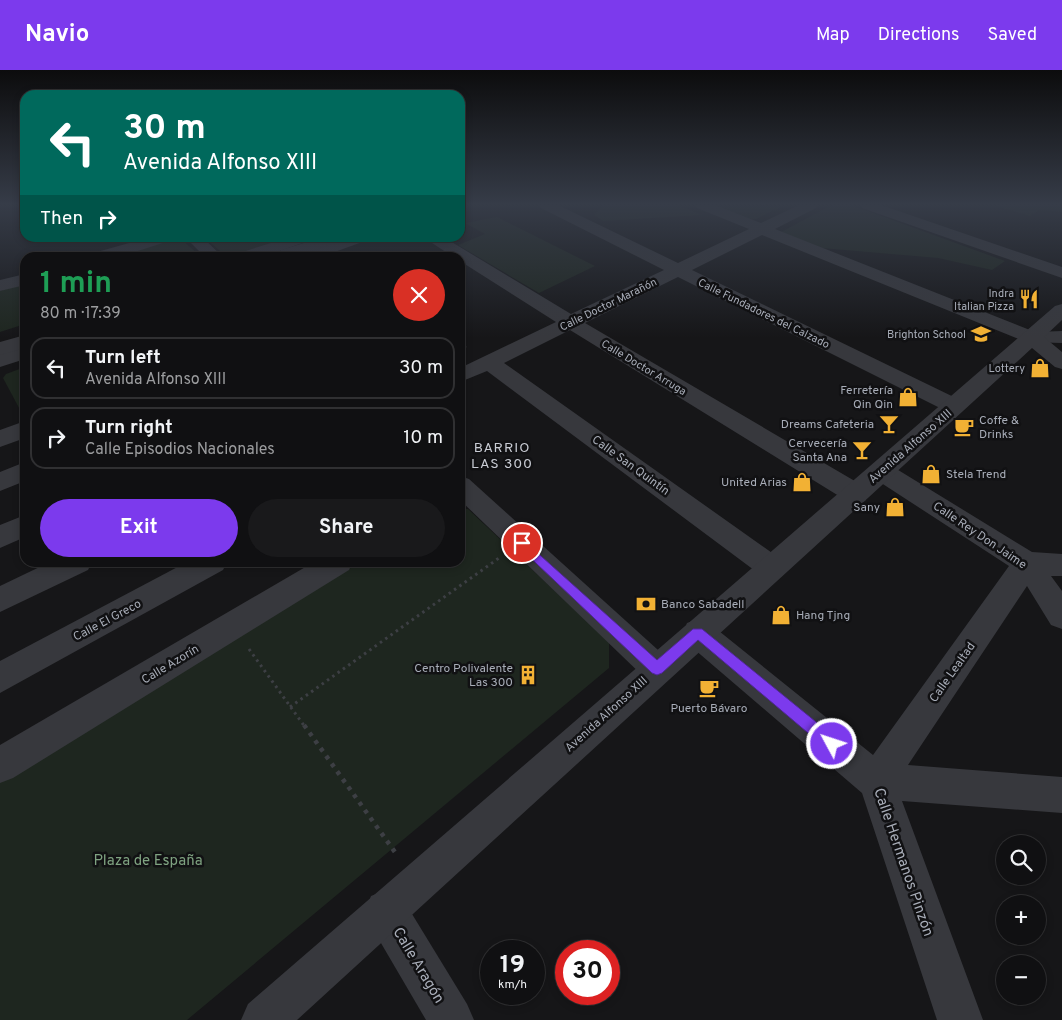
<!DOCTYPE html>
<meta charset="utf-8">
<style>
:root{--surface:#101012;--page:#19191b;--text:#f1f3f6;--muted:#9c9d9f;--line:#303032;--accent:#7c3aed}
body{margin:0;font-family:Overpass,sans-serif;background:var(--page);color:var(--text);height:100vh;display:flex;flex-direction:column;font-size:19px;white-space:nowrap}
*{box-sizing:border-box;margin:0}
p{font-size:16px;color:var(--muted)}
.icon{flex:none;width:28px;height:28px;fill:none;stroke:currentColor;stroke-width:2;stroke-linecap:round;stroke-linejoin:round}
.map{position:relative;flex:1;overflow:hidden}
.details{position:absolute;left:20px;top:182px;width:445px;height:315px;display:flex;flex-direction:column;background:var(--surface);border-radius:15px;box-shadow:0 2px 8px #0003,0 0 0 1px var(--line)}
.details>*{flex:none}
.banner{position:absolute;left:20px;top:20px;width:445px;height:152px;border-radius:15px;box-shadow:0 2px 8px #0003,0 0 0 1px var(--line);background:#00695c;color:#fff;overflow:hidden}
.tools{position:absolute;left:996px;top:765px;display:grid;gap:10px}
.tools a{display:grid;place-items:center;width:50px;height:50px;border-radius:50%;background:var(--surface);box-shadow:0 2px 8px #0003,0 0 0 1px var(--line);font-size:25px}
.speed{position:absolute;left:480px;top:870px;display:flex;gap:10px;font-size:25px;font-weight:700;text-align:center}
.speed>*{display:grid;place-content:center;width:65px;height:65px;border-radius:50%;background:var(--surface);box-shadow:0 2px 8px #0003,0 0 0 1px var(--line);line-height:1}
.speed small{font-size:12px;font-weight:400}
.speed .limit{border:8px solid #d22;background:#fff;color:#111}
.pin{position:absolute;display:grid;place-items:center;width:42px;height:42px;color:#fff;margin:-21px;border:2px solid #fff;border-radius:50%;box-shadow:0 1px 5px #0007}
.me{position:absolute;width:55px;margin:-28px;rotate:310deg;stroke-linejoin:round;filter:drop-shadow(0 0 4px #0008)}
.turn{display:flex;align-items:center;gap:18px;height:105px;padding:0 20px;font-size:22px}
.turn .icon{width:65px;height:65px;stroke-width:2.5}
.turn b{display:block;font-size:35px;line-height:42px}
.then{display:flex;align-items:center;height:48px;padding:0 20px;background:#0003;gap:10px;font-size:19px}
.round{display:grid;place-items:center;flex:none;width:52px;height:52px;border-radius:26px;background:var(--page)}
.overview{display:flex;align-items:center;justify-content:space-between;height:85px;padding:0 20px}
h1{font-size:30px;font-weight:700;line-height:38px;color:#1e9e55}
.button{display:flex;gap:10px;margin-top:auto;padding:10px 20px}
.button a{flex:1;height:58px;border-radius:30px;background:var(--accent);color:#fff;font-size:20px;font-weight:700;line-height:58px;text-align:center}
.button a+a{background:var(--page);color:var(--text)}
ul{padding:0;list-style:none}
li{display:flex;align-items:center;gap:15px;height:62px;margin:0 10px 8px;padding:0 10px;border:2px solid var(--line);border-radius:15px}
li div{flex:1}
li b{display:block;font-size:19px}
li em{font-style:normal}
header{display:flex;align-items:center;gap:30px;box-sizing:border-box;height:70px;padding:0 25px;background:var(--accent);color:#fff}
header strong{font-size:24px}
nav{display:flex;gap:28px;margin-inline-start:auto;font-size:18px}
.map>svg:first-child{display:block}
.green{fill:#1e261f}
.lines{fill:none;stroke-linecap:round;stroke-linejoin:round}
.path-far2{stroke:#3d3f44;stroke-width:2.5;stroke-dasharray:2 3;stroke-linecap:butt}
.path-far1{stroke:#3d3f44;stroke-width:3;stroke-dasharray:2.5 4;stroke-linecap:butt}
.path{stroke:#3d3f44;stroke-width:4.5;stroke-dasharray:4 5.5;stroke-linecap:butt}
.minor{fill:#37383d;fill-rule:evenodd}
.tertiary{fill:#37383d;fill-rule:evenodd}
.route{fill:#7c3aed;stroke:#51269a}
.labels{text-anchor:middle;stroke-width:5;stroke-linejoin:round;paint-order:stroke}
.far-poi-label{font-size:11px;fill:#a8adb8;stroke:#111113;text-anchor:end}
.far-street-label{font-size:11px;fill:#a8adb8;stroke:#111113}
.poi-label{font-size:12px;fill:#a8adb8;stroke:#111113;text-anchor:end}
.street-label{font-size:12px;fill:#a8adb8;stroke:#111113}
.neighbourhood-label{font-size:14px;letter-spacing:1px;fill:#c9ccd4;stroke:#111113}
.near-park-label{font-size:15px;fill:#7fa381;stroke:#111113}
.near-street-label{font-size:15px;fill:#a8adb8;stroke:#111113}
</style>
<header>
<strong>Navio</strong>
<nav><a>Map</a><a>Directions</a><a>Saved</a></nav>
</header>
<div class="map">
<svg width="1062" height="950" viewBox="0 0 1062 950">
<rect width="100%" height="100%" fill="#161618"/>
<g class="green">
<polygon points="603,135 678,135 702,145 603,151 594,145"/>
<polygon points="714,135 776,136 785,135 756,149 749,149"/>
<polygon points="832,135 851,135 1005,191 992,200 938,188 821,178 781,162"/>
<polygon points="993,135 1062,135 1062,142 1039,140 1030,146"/>
<polygon points="497,147 595,196 539,223 458,175 485,164 465,153"/>
<polygon points="205,168 290,168 230,187 226,186"/>
<polygon points="175,169 181,169 201,187 111,188"/>
<polygon points="25,213 25,254 0,262 0,221"/>
<polygon points="25,297 25,349 3,308 6,304"/>
<polygon points="460,439 468,439 609,572 609,598 187,950 0,950 0,707 359,493 460,492"/>
</g>
<g class="lines">
<polyline class="path-far2" points="460,274 468,279"/>
<g class="path-far1">
<polyline points="249,579 305,657"/>
<polyline points="290,637 499,488"/>
</g>
<polyline class="path" points="304,655 397,785"/>
<g class="minor">
<polygon points="539,135 558,135 678,193 749,159 697,138 695,135 715,135 761,153 799,135 818,135 816,138 775,159 1035,262 1062,261 1062,273 1026,272 762,165 692,200 962,331 965,336 962,341 954,343 946,341 678,207 585,253 865,417 869,424 865,431 856,433 847,431 570,260 504,293 782,490 786,498 782,506 772,510 762,506 487,301 460,312 460,298 556,252 460,191 460,188 455,188 429,171 427,168 445,168 571,244 664,200 541,138"/>
<polygon points="860,135 881,135 1062,197 1062,208 862,138"/>
<polygon points="147,168 171,168 169,171 116,188 88,188 90,184"/>
<polygon points="186,168 203,168 224,188 206,188"/>
<polygon points="345,168 367,168 365,171 318,188 292,188 294,184"/>
<polygon points="25,204 25,215 0,221 0,210"/>
<polygon points="25,276 25,289 0,297 0,284"/>
<polygon points="25,351 25,368 0,377 0,360"/>
<polygon points="25,392 25,411 0,421 0,402"/>
<polygon points="881,392 890,395 1032,482 1062,484 1062,506 1051,506 1062,521 1062,559 1051,555 1027,516 908,695 1062,707 1062,743 902,731 983,950 937,950 862,723 687,573 683,563 687,553 698,549 709,553 873,685 1009,496 872,407 869,401 872,395"/>
<polygon points="460,406 469,409 668,589 673,599 668,609 657,614 646,609 460,430"/>
<polygon points="25,445 25,467 0,478 0,455"/>
<polygon points="50,492 92,492 88,500 0,542 0,516"/>
<polygon points="187,492 227,492 223,500 0,623 0,591"/>
<polygon points="314,492 353,492 349,500 13,708 0,713 0,675"/>
<polygon points="386,820 401,826 467,934 474,950 426,950 371,856 365,841 371,826"/>
</g>
<g class="tertiary">
<polygon points="287,168 310,168 308,171 260,188 234,188 236,184"/>
<polygon points="320,168 342,168 340,171 293,188 281,188 279,184 281,180"/>
<polygon points="1062,234 1062,250 1044,267 1062,282 1062,299 1055,297 1032,278 297,950 241,950 248,934 1055,236"/>
<polygon points="25,265 25,278 0,285 0,272"/>
</g>
</g>
<linearGradient id="sky" x2="0" y2="1"><stop stop-color="#0c0c0d"/><stop offset="0.5" stop-color="#363c48"/><stop offset="1" stop-color="#363c48" stop-opacity="0"/></linearGradient>
<rect width="1062" height="268" fill="url(#sky)"/>
<polygon class="route" points="522,469 657,590 693,559 702,559 837,669 839,674 837,679 832,682 827,679 698,570 662,603 657,605 652,603 518,476 517,473"/>
<defs>
<symbol id="restaurant-bare" viewBox="-9 -9 18 18"><path d="M-5-6h1v4h1v-4h1v4h1v-4h1v5L-1.5 .5V6h-2V.5L-5-1ZM5-6V6H3V1.5H1.5Q1.5-4 5-6Z" fill="#f2b134" stroke="#111113" stroke-width="2.5" paint-order="stroke"/></symbol>
<symbol id="school-bare" viewBox="-9 -9 18 18"><path d="M0-5L7-2L0 1L-7-2ZM-4 1L0 2.5L4 1V4Q0 6-4 4Z" fill="#f2b134" stroke="#111113" stroke-width="2.5" paint-order="stroke"/></symbol>
<symbol id="shop-bare" viewBox="-9 -9 18 18"><path d="M-5-2.5h2.3a2.7 3.5 0 0 1 5.4 0H5L5.5 6h-11ZM-1.5-2.5h3a1.5 2.3 0 0 0-3 0Z" fill="#f2b134" stroke="#111113" stroke-width="2.5" paint-order="stroke"/></symbol>
<symbol id="bar-bare" viewBox="-9 -9 18 18"><path d="M-6-5H6L.8 .8V4.5H3.5V6h-7V4.5H-.8V.8Z" fill="#f2b134" stroke="#111113" stroke-width="2.5" paint-order="stroke"/></symbol>
<symbol id="cafe-bare" viewBox="-9 -9 18 18"><path d="M-5.5-4.5H6V0H3Q3 3.5 0 3.5H-2.5Q-5.5 3.5-5.5 0ZM3-3.2v2h1.7v-2ZM-6 4.5H4V6H-6Z" fill="#f2b134" stroke="#111113" stroke-width="2.5" paint-order="stroke"/></symbol>
<symbol id="bank-bare" viewBox="-9 -9 18 18"><path d="M-6-4H6V4H-6ZM0-2.3a2.3 2.3 0 1 0 0 4.6a2.3 2.3 0 1 0 0-4.6Z" fill="#f2b134" stroke="#111113" stroke-width="2.5" paint-order="stroke"/></symbol>
<symbol id="building-bare" viewBox="-9 -9 18 18"><path d="M-4-6H4V6H1V3H-1V6H-4ZM-2.5-4.3h1.7v1.8h-1.7ZM.8-4.3h1.7v1.8H.8ZM-2.5-1h1.7V.8h-1.7ZM.8-1h1.7V.8H.8Z" fill="#f2b134" stroke="#111113" stroke-width="2.5" paint-order="stroke"/></symbol>
</defs>
<g fill-rule="evenodd">
<use href="#restaurant-bare" x="1015" y="215" width="28" height="28"/>
<use href="#school-bare" x="967" y="250" width="28" height="28"/>
<use href="#shop-bare" x="1026" y="284" width="28" height="28"/>
<use href="#shop-bare" x="894" y="313" width="28" height="28"/>
<use href="#bar-bare" x="875" y="340" width="28" height="28"/>
<use href="#cafe-bare" x="950" y="343" width="28" height="28"/>
<use href="#bar-bare" x="848" y="366" width="28" height="28"/>
<use href="#shop-bare" x="917" y="390" width="28" height="28"/>
<use href="#shop-bare" x="788" y="398" width="28" height="28"/>
<use href="#shop-bare" x="881" y="423" width="28" height="28"/>
<use href="#bank-bare" x="632" y="520" width="28" height="28"/>
<use href="#shop-bare" x="767" y="531" width="28" height="28"/>
<use href="#building-bare" x="514" y="591" width="28" height="28"/>
<use href="#cafe-bare" x="695" y="604" width="28" height="28"/>
</g>
<g class="labels">
<g class="far-poi-label">
<text x="1014" y="227">Indra<tspan x="1014" dy="13">Italian Pizza</tspan></text>
<text x="966" y="268">Brighton School</text>
<text x="1025" y="302">Lottery</text>
</g>
<g class="far-street-label">
<text transform="translate(608 234) rotate(-26)" y="4">Calle Doctor Marañón</text>
<text transform="translate(764 243) rotate(26)" y="4">Calle Fundadores del Calzado</text>
<text transform="translate(644 297) rotate(31)" y="4">Calle Doctor Arruga</text>
</g>
<g class="poi-label">
<text x="893" y="324">Ferretería<tspan x="893" dy="14">Qin Qin</tspan></text>
<text x="979" y="354" text-anchor="start">Coffe &amp;<tspan x="979" dy="14">Drinks</tspan></text>
<text x="874" y="358">Dreams Cafeteria</text>
<text x="847" y="377">Cervecería<tspan x="847" dy="14">Santa Ana</tspan></text>
<text x="946" y="408" text-anchor="start">Stela Trend</text>
<text x="787" y="416">United Arias</text>
<text x="880" y="441">Sany</text>
<text x="661" y="538" text-anchor="start">Banco Sabadell</text>
<text x="796" y="549" text-anchor="start">Hang Tjng</text>
<text x="513" y="602">Centro Polivalente<tspan x="513" dy="14">Las 300</tspan></text>
<text x="709" y="642" text-anchor="middle">Puerto Bávaro</text>
</g>
<g class="street-label">
<text transform="translate(910 376) rotate(-41)" y="4">Avenida Alfonso XIII</text>
<text transform="translate(631 395) rotate(36)" y="4">Calle San Quintín</text>
<text transform="translate(980 465) rotate(34)" y="4">Calle Rey Don Jaime</text>
<text transform="translate(107 550) rotate(-28)" y="4">Calle El Greco</text>
<text transform="translate(170 594) rotate(-31)" y="4">Calle Azorín</text>
<text transform="translate(952 602) rotate(-55)" y="4">Calle Lealtad</text>
<text transform="translate(606 644) rotate(-42)" y="4">Avenida Alfonso XIII</text>
</g>
<g class="neighbourhood-label">
<text x="502" y="382">BARRIO<tspan x="502" dy="16">LAS 300</tspan></text>
</g>
<g class="near-park-label">
<text x="148" y="795">Plaza de España</text>
</g>
<g class="near-street-label">
<text transform="translate(904 792) rotate(71)" y="5">Calle Hermanos Pinzón</text>
<text transform="translate(419 895) rotate(59)" y="5">Calle Aragón</text>
</g>
</g>
</svg>
<div class="tools">
<a><svg class="icon" aria-label="search" viewBox="0 0 24 24"><circle cx="10" cy="10" r="6"/><path d="M15 15l6 6"/></svg></a>
<a>+</a>
<a>−</a>
</div>
<div class="speed"><div>19<small>km/h</small></div><div class="limit">30</div></div>
<div class="pin" style="left:522px;top:473px;background:#d93025"><svg class="icon" aria-label="arrive" viewBox="0 0 24 24"><path d="M6 21V4h12l-3 4 3 4H6"/></svg></div>
<svg class="me" style="left:832px;top:674px" viewBox="-20 -20 40 40"><circle r="17" fill="#7c3aed" stroke="#fff" stroke-width="3"/><path d="M0-11L8 9 0 5-8 9z" fill="#fff"/></svg>
<div class="banner">
<div class="turn"><svg class="icon" aria-label="left" viewBox="0 0 24 24"><path d="M17 20v-9H6M10 6l-5 5 5 5"/></svg><div><b>30 m</b>Avenida Alfonso XIII</div></div>
<div class="then">Then<svg class="icon" aria-label="right" viewBox="0 0 24 24"><path d="M7 20v-9h11M14 6l5 5-5 5"/></svg></div>
</div>
<section class="details">
<div class="overview"><div><h1>1 min</h1><p>80 m · 17:39</p></div><a class="round" style="background:#d93025;color:#fff"><svg class="icon" aria-label="close" viewBox="0 0 24 24"><path d="M6 6l12 12M18 6L6 18"/></svg></a></div>
<ul>
<li><svg class="icon" aria-label="left" viewBox="0 0 24 24"><path d="M17 20v-9H6M10 6l-5 5 5 5"/></svg><div><b>Turn left</b><p>Avenida Alfonso XIII</p></div><em>30 m</em></li>
<li><svg class="icon" aria-label="right" viewBox="0 0 24 24"><path d="M7 20v-9h11M14 6l5 5-5 5"/></svg><div><b>Turn right</b><p>Calle Episodios Nacionales</p></div><em>10 m</em></li>
</ul>
<div class="button"><a>Exit</a><a>Share</a></div>
</section>
</div>
